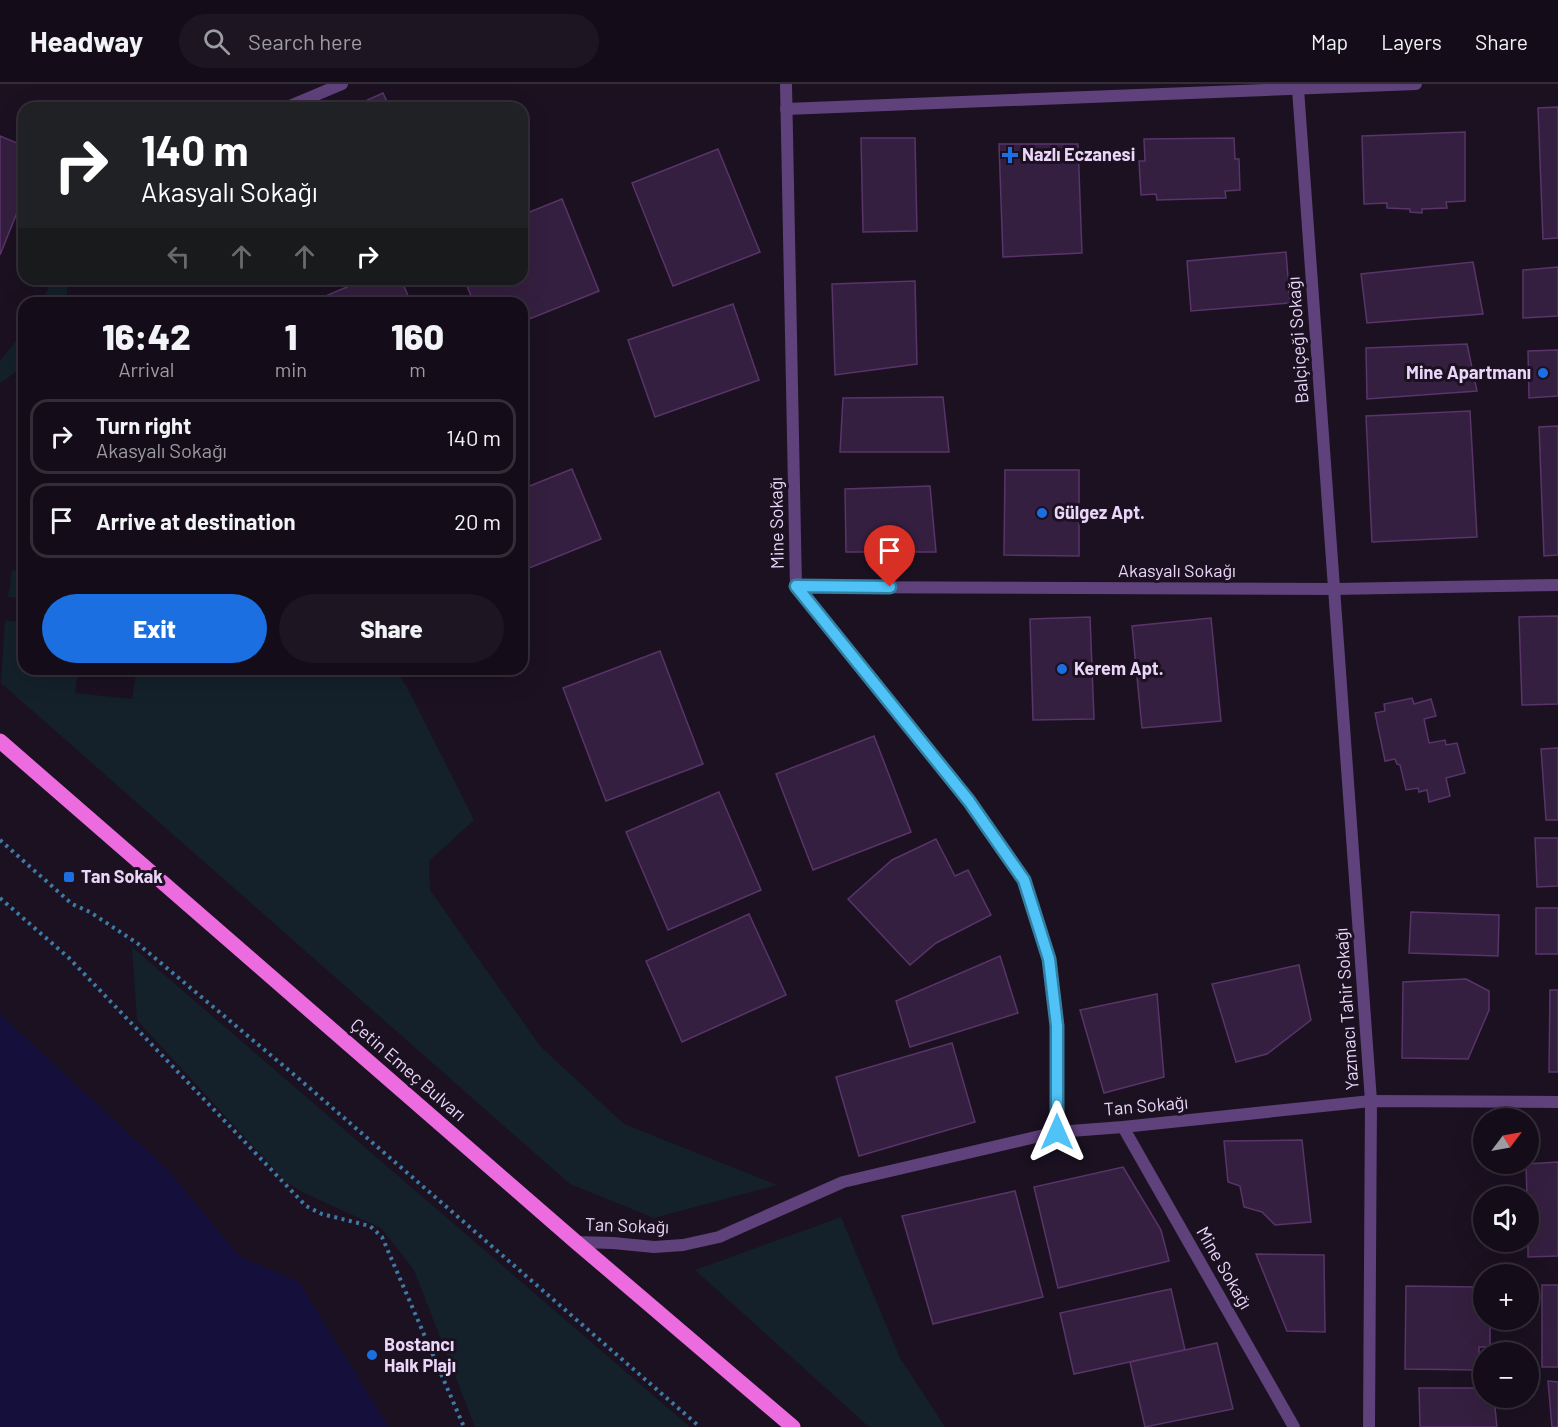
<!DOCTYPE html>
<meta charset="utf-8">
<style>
:root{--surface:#140d19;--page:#1d1622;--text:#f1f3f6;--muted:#9d9ca2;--line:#332d38;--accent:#1c6fe0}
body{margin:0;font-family:Barlow,sans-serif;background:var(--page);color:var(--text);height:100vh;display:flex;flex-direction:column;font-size:22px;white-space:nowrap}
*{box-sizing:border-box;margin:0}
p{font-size:20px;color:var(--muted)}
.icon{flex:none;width:33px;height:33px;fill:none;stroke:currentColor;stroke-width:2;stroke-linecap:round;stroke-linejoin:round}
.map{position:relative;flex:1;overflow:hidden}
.panel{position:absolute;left:18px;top:213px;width:510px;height:378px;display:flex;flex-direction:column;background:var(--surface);border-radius:18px;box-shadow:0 6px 24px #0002,0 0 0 2px var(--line)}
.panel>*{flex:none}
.top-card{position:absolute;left:18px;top:18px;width:510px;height:183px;border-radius:18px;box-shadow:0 6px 24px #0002,0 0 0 2px var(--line);background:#202124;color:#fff;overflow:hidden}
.needle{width:39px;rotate:58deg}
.tools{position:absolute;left:1473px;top:1024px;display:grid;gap:12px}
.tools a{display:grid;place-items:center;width:66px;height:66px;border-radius:50%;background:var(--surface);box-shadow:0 6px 24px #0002,0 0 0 2px var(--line);font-size:30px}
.pin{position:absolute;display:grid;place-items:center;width:51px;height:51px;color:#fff;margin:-62px -26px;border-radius:50% 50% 50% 0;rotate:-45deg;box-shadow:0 0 6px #0007}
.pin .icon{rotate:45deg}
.me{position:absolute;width:66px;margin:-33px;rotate:0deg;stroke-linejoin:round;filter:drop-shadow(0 0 4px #0008)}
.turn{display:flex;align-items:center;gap:21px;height:126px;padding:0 24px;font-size:27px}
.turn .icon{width:78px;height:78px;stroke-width:2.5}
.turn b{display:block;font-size:42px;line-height:51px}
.lanes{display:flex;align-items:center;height:57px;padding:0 24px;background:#0003;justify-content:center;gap:30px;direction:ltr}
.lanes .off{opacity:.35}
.eta{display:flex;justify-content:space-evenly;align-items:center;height:102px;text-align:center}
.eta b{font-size:36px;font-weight:800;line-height:42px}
.cta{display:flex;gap:12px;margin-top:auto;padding:12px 24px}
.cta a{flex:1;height:69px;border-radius:36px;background:var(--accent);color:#fff;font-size:24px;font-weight:800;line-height:69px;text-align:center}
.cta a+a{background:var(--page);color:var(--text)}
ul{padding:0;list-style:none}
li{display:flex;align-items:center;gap:18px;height:75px;margin:0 12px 9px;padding:0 12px;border:3px solid var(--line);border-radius:18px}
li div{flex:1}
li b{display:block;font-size:22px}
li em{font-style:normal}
header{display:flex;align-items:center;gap:36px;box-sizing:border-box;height:84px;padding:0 30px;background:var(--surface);border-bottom:2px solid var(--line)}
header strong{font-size:28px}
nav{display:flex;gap:33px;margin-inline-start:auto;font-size:21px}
.search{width:420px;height:54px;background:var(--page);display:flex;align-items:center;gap:15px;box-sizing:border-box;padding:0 21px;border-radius:33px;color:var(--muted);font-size:22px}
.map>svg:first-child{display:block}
.green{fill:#14212a}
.water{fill:#15103b}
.building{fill:#351f40;stroke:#583469;stroke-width:1.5}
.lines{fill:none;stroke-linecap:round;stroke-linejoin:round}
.path{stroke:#3d7ba6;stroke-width:4;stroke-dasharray:3 4.5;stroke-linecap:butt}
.street{stroke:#5f417b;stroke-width:12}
.primary{stroke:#ec6bdf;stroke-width:15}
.route-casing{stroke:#337fa1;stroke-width:15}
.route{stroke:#4fc3f7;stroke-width:10}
.poi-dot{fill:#1c6fe0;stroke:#1b1121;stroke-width:2}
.labels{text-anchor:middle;stroke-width:6;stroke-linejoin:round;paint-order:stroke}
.poi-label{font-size:18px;font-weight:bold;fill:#ebd6fa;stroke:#1b1121;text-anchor:start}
.street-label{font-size:18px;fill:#ebd6fa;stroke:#1b1121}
</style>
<header>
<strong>Headway</strong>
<div class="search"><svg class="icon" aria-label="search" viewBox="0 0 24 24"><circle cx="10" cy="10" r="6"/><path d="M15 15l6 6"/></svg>Search here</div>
<nav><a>Map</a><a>Layers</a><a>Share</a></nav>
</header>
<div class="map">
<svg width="1558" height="1343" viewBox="0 0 1558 1343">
<rect width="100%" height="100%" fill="#1b1121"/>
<g class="green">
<polygon points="54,195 66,195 68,219 40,219"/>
<path d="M24,247C24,277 28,282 0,299V277Z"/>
<polygon points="20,431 24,432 24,459 17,458"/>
<polygon points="12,486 24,488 24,515 8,513"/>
<polygon points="5,536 24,539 24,585 78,585 75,609 132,615 137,585 395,585 408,605 474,736 429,777 430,806 540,962 624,1040 777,1101 654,1134 570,1100 1,599"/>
<polygon points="132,863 690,1343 475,1343 414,1186 381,1144 302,1108 285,1097 137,936"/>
<polygon points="841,1133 900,1274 945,1343 869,1343 695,1186"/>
</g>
<polygon class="water" points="0,930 167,1085 239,1172 299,1198 389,1343 0,1343"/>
<g class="building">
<polygon points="383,9 390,24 350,24"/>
<polygon points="1558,23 1558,154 1543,155 1538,24"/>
<polygon points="1465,48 1465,117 1446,118 1447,124 1422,125 1422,129 1410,128 1410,125 1387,124 1387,119 1364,120 1362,52"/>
<polygon points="0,52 24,62 24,111 0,171"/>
<polygon points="861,54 915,54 917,147 863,148"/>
<polygon points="1234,54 1235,75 1239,75 1240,106 1225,107 1226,114 1157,116 1156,110 1141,111 1139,77 1145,77 1144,55"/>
<polygon points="999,60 1078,60 1082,169 1003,173"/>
<polygon points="718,65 760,168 673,202 632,99"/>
<polygon points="562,115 599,207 522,238 522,219 474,219 464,195 522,195 522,131"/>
<polygon points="1286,168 1290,219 1191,227 1187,177"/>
<polygon points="1473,178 1483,230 1367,239 1361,190"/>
<polygon points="1558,183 1558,232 1523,234 1523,186"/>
<polygon points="366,195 401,195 411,219 309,219"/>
<polygon points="915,197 917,280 835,291 832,200"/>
<polygon points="733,220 759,296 655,333 628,256"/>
<polygon points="1467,260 1477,307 1367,315 1366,264"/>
<polygon points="1558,266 1558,312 1529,314 1528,267"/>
<polygon points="943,313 949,368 840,368 843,314"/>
<polygon points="1470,327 1477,453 1372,458 1366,332"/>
<polygon points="1558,342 1558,471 1544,472 1539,343"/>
<polygon points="572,385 601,455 522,487 522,405"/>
<polygon points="1005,386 1079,386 1079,472 1004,471"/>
<polygon points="930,402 936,468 846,468 845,405"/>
<polygon points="1558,532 1558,620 1522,621 1519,533"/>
<polygon points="1090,533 1094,635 1033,636 1030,535"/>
<polygon points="1211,534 1221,637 1142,644 1132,542"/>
<polygon points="660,567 703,680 606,717 563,604"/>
<polygon points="1412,614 1414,620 1431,615 1436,632 1424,635 1429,659 1445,656 1446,661 1457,659 1465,689 1446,694 1450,712 1429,718 1427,706 1419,708 1418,704 1406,706 1400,681 1397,680 1395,675 1385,677 1375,629 1385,627 1384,620"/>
<polygon points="874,652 911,748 813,786 776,690"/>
<polygon points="1558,664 1558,736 1546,736 1541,665"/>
<polygon points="719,708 761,806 668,846 626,748"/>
<polygon points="1535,754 1558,754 1558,802 1537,803"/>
<polygon points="936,755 955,792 968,786 991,831 936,859 910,881 848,815 892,776"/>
<rect x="1536" y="824" width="22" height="46"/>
<polygon points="1411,828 1499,831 1498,872 1409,869"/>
<polygon points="749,830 786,911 682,958 646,877"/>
<polygon points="1000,872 1018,929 910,963 896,917"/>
<polygon points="1299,881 1311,936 1267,970 1236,978 1212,900"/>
<polygon points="1466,895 1489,907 1489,926 1468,975 1402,974 1403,898"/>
<polygon points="1550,906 1558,906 1558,988 1549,988"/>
<polygon points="1157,910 1164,993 1104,1009 1080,926"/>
<polygon points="952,959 975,1038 859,1072 836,993"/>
<polygon points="1302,1056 1311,1138 1275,1141 1262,1128 1244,1123 1240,1102 1228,1098 1224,1057"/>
<polygon points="1558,1078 1558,1172 1528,1173 1528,1113 1527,1113 1526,1080"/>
<polygon points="1123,1083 1161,1146 1169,1177 1058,1204 1034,1103"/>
<polygon points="1015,1107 1043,1213 933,1240 902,1132"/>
<polygon points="1256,1170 1324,1171 1325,1248 1287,1247"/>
<rect x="1542" y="1201" width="16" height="82"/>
<polygon points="1406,1202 1476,1203 1476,1222 1484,1222 1484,1236 1490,1236 1490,1263 1479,1263 1479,1286 1405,1285"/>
<polygon points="1171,1205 1185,1266 1074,1290 1060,1229"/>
<polygon points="1217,1259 1233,1325 1145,1343 1130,1278"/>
<polygon points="1548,1297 1558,1298 1558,1343 1552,1343"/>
<polygon points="1419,1304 1484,1304 1484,1314 1494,1314 1497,1343 1420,1343"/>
</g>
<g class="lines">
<g class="path">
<polyline points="0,756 72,820 90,828 137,859 298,994 700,1343"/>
<polyline points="0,814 69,874 306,1122 322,1130 370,1142 382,1153 464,1343"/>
</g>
<g class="street">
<polyline points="786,0 796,503 969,717 1024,796 1049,875 1057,942 1057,1048"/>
<polyline points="1298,5 1371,1017 1369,1343"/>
<polyline points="285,24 342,0"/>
<polyline points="786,25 1416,0"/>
<polyline points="796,503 1335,505 1558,501"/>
<polyline points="1123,1043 1294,1343"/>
<polyline points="576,1158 613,1159 654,1163 683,1161 719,1153 843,1098 1057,1048 1123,1043 1371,1017 1558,1018"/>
</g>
<polyline class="primary" points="0,657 576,1158 793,1343"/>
</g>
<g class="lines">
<defs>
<polyline id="route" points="890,503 796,502 969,717 1024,796 1049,875 1057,942 1057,1048"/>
</defs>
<use href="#route" class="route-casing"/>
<use href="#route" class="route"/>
</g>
<g class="poi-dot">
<path d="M1007 62h6v6h6v6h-6v6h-6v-6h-6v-6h6z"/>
<circle cx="1543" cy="289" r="6"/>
<circle cx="1042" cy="429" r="6"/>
<circle cx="1062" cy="585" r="6"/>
<rect x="63" y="787" width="12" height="12" rx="3"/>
<circle cx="372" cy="1271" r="6"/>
</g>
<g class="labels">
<g class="poi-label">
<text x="1022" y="77">Nazlı Eczanesi</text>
<text x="1531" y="295" text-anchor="end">Mine Apartmanı</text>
<text x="1054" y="435">Gülgez Apt.</text>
<text x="1074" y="591">Kerem Apt.</text>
<text x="81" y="799">Tan Sokak</text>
<text x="384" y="1267">Bostancı<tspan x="384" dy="21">Halk Plajı</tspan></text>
</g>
<g class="street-label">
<text transform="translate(1298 256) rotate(-94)" y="6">Balçiçeği Sokağı</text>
<text transform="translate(777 439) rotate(-91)" y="6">Mine Sokağı</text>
<text x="1177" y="493">Akasyalı Sokağı</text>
<text transform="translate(1347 925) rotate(-94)" y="6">Yazmacı Tahir Sokağı</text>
<text transform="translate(408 986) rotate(41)" y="6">Çetin Emeç Bulvarı</text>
<text transform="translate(1146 1022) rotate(-5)" y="6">Tan Sokağı</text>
<text transform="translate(627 1142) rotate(2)" y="6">Tan Sokağı</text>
<text transform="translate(1224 1184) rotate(60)" y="6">Mine Sokağı</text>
</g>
</g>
</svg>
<div class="tools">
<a><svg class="needle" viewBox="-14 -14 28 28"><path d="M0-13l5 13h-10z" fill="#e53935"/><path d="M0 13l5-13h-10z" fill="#9d9ca2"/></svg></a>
<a><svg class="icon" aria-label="sound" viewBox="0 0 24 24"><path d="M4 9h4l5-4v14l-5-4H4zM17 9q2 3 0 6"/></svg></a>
<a>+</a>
<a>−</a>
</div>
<div class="pin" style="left:890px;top:503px;background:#d93025"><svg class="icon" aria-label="arrive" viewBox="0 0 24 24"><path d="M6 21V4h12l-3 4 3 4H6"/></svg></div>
<svg class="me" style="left:1057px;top:1048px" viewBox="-20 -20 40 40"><path d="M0-17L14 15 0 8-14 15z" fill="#4fc3f7" stroke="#fff" stroke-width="4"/></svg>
<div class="top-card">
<div class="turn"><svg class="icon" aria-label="right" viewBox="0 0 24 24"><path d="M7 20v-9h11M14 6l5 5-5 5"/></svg><div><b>140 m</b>Akasyalı Sokağı</div></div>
<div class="lanes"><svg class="icon off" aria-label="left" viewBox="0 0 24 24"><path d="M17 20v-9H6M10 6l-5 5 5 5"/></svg><svg class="icon off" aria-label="ahead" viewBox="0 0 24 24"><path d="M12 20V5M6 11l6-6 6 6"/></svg><svg class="icon off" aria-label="ahead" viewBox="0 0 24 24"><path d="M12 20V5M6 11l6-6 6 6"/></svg><svg class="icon" aria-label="right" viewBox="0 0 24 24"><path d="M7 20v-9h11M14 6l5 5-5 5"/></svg></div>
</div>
<section class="panel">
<div class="eta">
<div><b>16:42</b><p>Arrival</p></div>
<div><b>1</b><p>min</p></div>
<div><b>160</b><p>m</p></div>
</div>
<ul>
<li><svg class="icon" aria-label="right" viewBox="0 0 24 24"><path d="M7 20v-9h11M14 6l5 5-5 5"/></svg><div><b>Turn right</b><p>Akasyalı Sokağı</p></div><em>140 m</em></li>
<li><svg class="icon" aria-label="arrive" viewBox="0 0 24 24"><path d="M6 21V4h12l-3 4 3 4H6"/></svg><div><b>Arrive at destination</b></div><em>20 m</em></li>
</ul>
<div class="cta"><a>Exit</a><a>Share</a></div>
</section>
</div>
